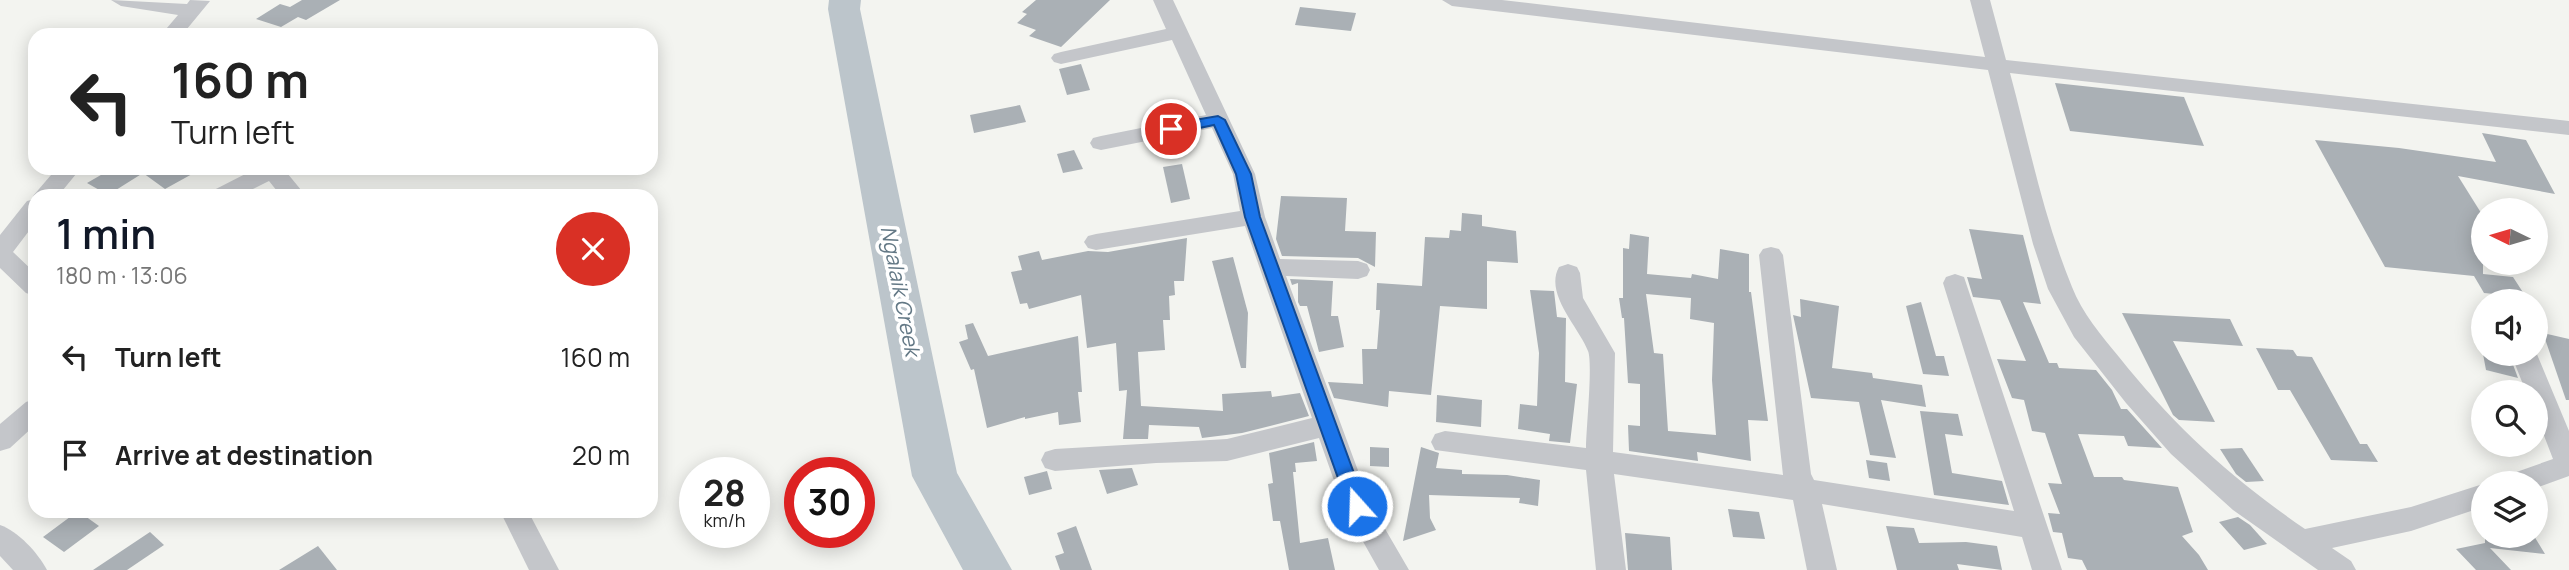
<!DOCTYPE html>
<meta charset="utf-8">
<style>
:root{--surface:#fff;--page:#f2f2f2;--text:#222;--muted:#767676;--accent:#111827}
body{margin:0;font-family:Manrope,sans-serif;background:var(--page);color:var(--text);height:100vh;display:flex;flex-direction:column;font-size:26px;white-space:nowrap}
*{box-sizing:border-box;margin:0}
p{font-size:23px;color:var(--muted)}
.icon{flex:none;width:38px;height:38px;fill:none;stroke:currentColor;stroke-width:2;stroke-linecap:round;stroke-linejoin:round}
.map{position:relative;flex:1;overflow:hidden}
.details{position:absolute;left:28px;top:189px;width:630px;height:329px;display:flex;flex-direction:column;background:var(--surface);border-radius:21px;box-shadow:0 4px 18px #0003}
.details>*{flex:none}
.hud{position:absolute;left:28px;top:28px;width:630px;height:147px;border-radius:21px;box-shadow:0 4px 18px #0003;background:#fff;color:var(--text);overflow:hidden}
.needle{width:46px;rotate:275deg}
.buttons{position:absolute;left:2471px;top:198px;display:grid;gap:14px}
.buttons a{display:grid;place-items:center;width:77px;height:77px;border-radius:50%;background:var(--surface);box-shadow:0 4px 18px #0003;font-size:35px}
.speed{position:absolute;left:679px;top:457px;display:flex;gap:14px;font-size:35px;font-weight:700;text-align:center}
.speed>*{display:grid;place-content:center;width:91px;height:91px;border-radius:50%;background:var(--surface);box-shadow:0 4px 18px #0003;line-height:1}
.speed small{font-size:18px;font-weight:400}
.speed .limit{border:10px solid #d22;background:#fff;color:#111}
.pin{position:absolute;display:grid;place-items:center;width:60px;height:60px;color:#fff;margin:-30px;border:4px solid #fff;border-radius:50%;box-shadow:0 2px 7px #0007}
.me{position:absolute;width:77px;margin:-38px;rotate:340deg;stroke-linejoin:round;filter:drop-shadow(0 0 5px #0008)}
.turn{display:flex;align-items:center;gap:24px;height:147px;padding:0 28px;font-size:32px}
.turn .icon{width:91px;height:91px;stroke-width:2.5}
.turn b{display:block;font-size:49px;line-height:60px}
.round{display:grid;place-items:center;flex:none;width:74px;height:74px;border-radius:37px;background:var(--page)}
.head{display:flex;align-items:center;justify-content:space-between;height:119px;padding:0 28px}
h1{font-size:42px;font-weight:600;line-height:52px;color:var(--accent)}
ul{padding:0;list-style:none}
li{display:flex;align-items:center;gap:21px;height:98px;padding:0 28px}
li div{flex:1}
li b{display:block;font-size:26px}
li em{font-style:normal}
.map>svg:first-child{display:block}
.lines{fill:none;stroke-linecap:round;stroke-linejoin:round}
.river{fill:#bcc5cb;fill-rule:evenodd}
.building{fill:#aab0b5;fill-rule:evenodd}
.minor{fill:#c4c6ca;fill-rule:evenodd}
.route{fill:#1a73e8;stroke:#114b97;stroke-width:2}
.labels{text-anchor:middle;stroke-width:7;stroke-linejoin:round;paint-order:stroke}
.water-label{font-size:21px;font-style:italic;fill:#637885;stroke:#fff}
</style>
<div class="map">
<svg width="2569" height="570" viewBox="0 0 2569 570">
<rect width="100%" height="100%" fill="#f3f4f0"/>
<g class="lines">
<polygon class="river" points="829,0 861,0 860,9 957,473 1012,570 963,570 912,476 828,9"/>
</g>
<g class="building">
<polygon points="302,0 340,0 306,20 298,17 281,27 256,19 280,4 290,7"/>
<polygon points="1036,0 1110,0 1061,47 1029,36 1036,30 1017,23 1027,14 1022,12"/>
<polygon points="1300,7 1356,13 1351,31 1295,25"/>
<polygon points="1081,64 1090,90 1067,95 1059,69"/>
<polygon points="2055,83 2184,97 2204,146 2070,131"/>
<polygon points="1020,105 1026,122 974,133 970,115"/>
<polygon points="2482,133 2526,140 2555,194 2458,176 2483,216 2483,274 2513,277 2526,297 2484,293 2474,276 2385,267 2315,140 2399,148 2496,162"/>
<polygon points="1074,150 1083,169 1063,173 1057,154"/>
<polygon points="1182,164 1190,199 1171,203 1163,167"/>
<polygon points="113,168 203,168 165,189 143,173 108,195 87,183"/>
<polygon points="1281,196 1347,198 1345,231 1376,232 1375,267 1358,258 1282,256 1276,239"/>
<polygon points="1462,213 1482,215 1482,226 1516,231 1518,263 1487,261 1487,309 1440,306 1431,395 1389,391 1388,407 1334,398 1328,382 1363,384 1362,349 1377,349 1380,310 1376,310 1377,283 1422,286 1425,237 1449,238 1450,230 1461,231"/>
<polygon points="1969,229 2023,235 2041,304 2023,302 2049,363 2057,363 2059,368 2096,370 2112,390 2121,409 2127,409 2162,448 2128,446 2124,436 2078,434 2094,477 2122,477 2124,480 2178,487 2193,532 2182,536 2199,555 2208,570 2087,570 2082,560 2068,558 2062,533 2053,532 2048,513 2060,514 2048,483 2062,484 2045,433 2032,431 2024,400 2012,398 1997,359 2026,361 2000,300 1973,297 1967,277 1982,279"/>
<path d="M1630,234L1649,237L1647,274L1691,278L1692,274L1718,279L1720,249L1749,254V292H1751L1768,421L1748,420L1751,461L1697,452L1698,461L1629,451L1628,425L1640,426V384L1628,383L1624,318H1622L1619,298H1623V248L1629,249ZM1646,294L1691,298L1690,319L1714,323L1712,380L1716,435L1668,431L1663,354L1654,353Z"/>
<polygon points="1187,238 1184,281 1174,281 1175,295 1169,296 1170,320 1163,320 1165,350 1138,352 1141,406 1223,411 1222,394 1271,391 1272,397 1300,393 1309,416 1242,433 1202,438 1199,427 1149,425 1148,439 1123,439 1127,390 1119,391 1116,343 1087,348 1081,295 1029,309 1027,303 1020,304 1011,272 1022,270 1018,256 1039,251 1042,260 1088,251 1108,252"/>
<polygon points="1233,257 1248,313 1246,368 1241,368 1212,261"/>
<polygon points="1290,279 1333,281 1331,316 1338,316 1344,347 1319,352 1307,306 1300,306 1298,302 1298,283 1292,285"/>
<polygon points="1530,290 1554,291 1557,317 1566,318 1565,382 1577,384 1570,443 1549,441 1550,434 1518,429 1520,404 1537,406 1539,353"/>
<polygon points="1800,299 1839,306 1832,368 1872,373 1873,378 1922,385 1926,407 1881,400 1896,458 1870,455 1859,402 1811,398 1793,315 1801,317"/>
<polygon points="1921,302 1936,356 1944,356 1949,376 1923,374 1906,306"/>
<polygon points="2122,313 2230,319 2243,346 2173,341 2215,422 2179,420 2173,415"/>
<polygon points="973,323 988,356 1078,336 1082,392 1078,392 1081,422 1059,425 1058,412 1025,419 1025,417 987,428 974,369 971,370 959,342 968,339 965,325"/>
<polygon points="2543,333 2569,339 2569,400 2566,400"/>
<polygon points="2256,348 2293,350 2297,356 2312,357 2360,444 2367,444 2378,462 2331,460 2290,390 2278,390"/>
<polygon points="2483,354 2509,354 2518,378 2486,370"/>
<polygon points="1437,395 1482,400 1481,427 1436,422"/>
<polygon points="1920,411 1958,414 1963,436 1945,434 1952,473 2002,481 2009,505 1934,495"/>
<polygon points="1314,442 1317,461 1295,463 1296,472 1293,472 1300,543 1328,538 1335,570 1289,570 1280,521 1273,521 1268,484 1273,483 1269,453"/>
<polygon points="1370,447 1389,448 1389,467 1370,466"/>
<polygon points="1421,447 1439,453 1436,468 1462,470 1462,474 1507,475 1540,480 1538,506 1519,503 1520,498 1429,495 1430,518 1436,530 1403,541"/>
<polygon points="2242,448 2264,481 2246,482 2236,474 2220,449"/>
<polygon points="1866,460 1887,463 1890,481 1869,478"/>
<polygon points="1132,468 1138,485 1107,494 1099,470"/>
<polygon points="1047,471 1052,489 1029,495 1024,477"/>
<polygon points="1728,509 1759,512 1765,539 1733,537"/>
<polygon points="78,511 99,526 64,552 43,537"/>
<polygon points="2238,517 2250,525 2267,544 2244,550 2219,522"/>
<polygon points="1076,526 1092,570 1060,570 1055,556 1064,553 1057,533"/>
<polygon points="1886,526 1914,528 1919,543 1966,542 1997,546 2002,570 1957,564 1959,570 1897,570"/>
<polygon points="150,532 164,545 127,570 93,570"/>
<polygon points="1625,533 1670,537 1672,570 1628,570"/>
<polygon points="2485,536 2534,536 2545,554 2490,548 2511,570 2476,570 2456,549 2485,543"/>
<polygon points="318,546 337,570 279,570"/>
</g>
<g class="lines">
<g class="minor">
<polygon points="111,0 187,4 190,0 210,1 182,35 161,35 178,15 121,6"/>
<polygon points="1153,0 1173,0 1255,174 1265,217 1280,259 1358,261 1367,264 1370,270 1367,276 1358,279 1286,276 1370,503 1409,570 1379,570 1343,506 1319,438 1227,461 1156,463 1055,471 1045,468 1041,460 1045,452 1055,449 1227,439 1312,418 1245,226 1096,250 1088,248 1084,242 1088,236 1096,234 1240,211 1233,174 1212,128 1101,150 1093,148 1090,143 1093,138 1101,136 1206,115 1172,40 1061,64 1054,62 1051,58 1054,54 1061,52 1166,29"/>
<path d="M1442,0H1502L1985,57L1970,0H1990L2006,60L2569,121V135L2010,73C2029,144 2044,219 2072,287C2082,313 2101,335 2119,357C2174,426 2232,479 2305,529L2411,507L2483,484V507L2411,531L2332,548L2351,561L2356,570H2318L2233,510L2171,454L2126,403L2074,337L2048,289L2033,244L1988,70L1452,6Z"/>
<polygon points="57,168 81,168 58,196 35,196 35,198 33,196"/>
<polygon points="257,168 283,168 306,196 281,196 269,181 239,196 208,196 212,191"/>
<polygon points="35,199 35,223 13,252 35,273 35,296 26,293 0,268 0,235 27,201"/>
<path d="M1771,247L1779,249L1783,255L1811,474L1814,480L2014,511L1943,283L1946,277L1955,274L1964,277L2062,570H2032L2022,537L1822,504L1837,570H1807L1793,500L1614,474L1626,570H1596L1586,470L1435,450L1431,442L1435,434L1445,431L1586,448C1586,430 1593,363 1588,351C1579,327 1544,294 1559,267L1568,264L1577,267L1580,273L1583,298L1615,353L1613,452L1783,475L1759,255L1763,249Z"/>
<polygon points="2536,352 2569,431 2569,476 2536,488 2536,483 2504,483 2508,475 2553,459 2536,415 2536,392 2526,392 2511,354"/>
<polygon points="35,399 35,425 10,448 0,451 0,424 26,402"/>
<polygon points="500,511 528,511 559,570 529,570"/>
<path d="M0,525C18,531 38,553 47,570H13L0,556Z"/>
</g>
</g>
<polygon class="route" points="1218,116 1225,120 1251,174 1260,217 1366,506 1364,511 1357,513 1351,511 1348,506 1245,217 1236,174 1214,125 1171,134 1164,129 1171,124"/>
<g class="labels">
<g class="water-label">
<text transform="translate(900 291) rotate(79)" y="7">Ngalaik Creek</text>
</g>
</g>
</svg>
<div class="buttons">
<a><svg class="needle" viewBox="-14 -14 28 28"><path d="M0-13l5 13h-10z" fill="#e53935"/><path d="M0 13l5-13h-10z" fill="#767676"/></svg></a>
<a><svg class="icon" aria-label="sound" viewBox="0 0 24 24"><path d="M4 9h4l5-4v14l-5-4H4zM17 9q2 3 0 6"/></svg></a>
<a><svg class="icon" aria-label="search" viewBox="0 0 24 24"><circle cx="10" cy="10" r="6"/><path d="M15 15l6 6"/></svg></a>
<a><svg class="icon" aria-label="layers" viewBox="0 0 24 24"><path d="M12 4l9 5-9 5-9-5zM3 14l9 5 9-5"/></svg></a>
</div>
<div class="speed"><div>28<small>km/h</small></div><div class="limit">30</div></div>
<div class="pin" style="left:1171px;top:129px;background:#d93025"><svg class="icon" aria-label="arrive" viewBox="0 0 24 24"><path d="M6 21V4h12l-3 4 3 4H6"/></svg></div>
<svg class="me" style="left:1357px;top:506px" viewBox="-20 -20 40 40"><circle r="17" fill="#1a73e8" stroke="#fff" stroke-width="3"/><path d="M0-11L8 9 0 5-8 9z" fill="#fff"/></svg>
<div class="hud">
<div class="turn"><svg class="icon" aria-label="left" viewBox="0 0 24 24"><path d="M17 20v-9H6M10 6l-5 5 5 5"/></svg><div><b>160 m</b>Turn left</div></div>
</div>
<section class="details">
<div class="head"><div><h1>1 min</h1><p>180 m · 13:06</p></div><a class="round" style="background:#d93025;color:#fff"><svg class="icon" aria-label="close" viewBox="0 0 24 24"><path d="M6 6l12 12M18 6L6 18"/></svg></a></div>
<ul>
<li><svg class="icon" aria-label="left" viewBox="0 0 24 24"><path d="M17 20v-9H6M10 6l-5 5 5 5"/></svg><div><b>Turn left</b></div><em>160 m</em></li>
<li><svg class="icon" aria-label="arrive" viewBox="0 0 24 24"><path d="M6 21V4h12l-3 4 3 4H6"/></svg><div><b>Arrive at destination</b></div><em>20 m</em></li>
</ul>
</section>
</div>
